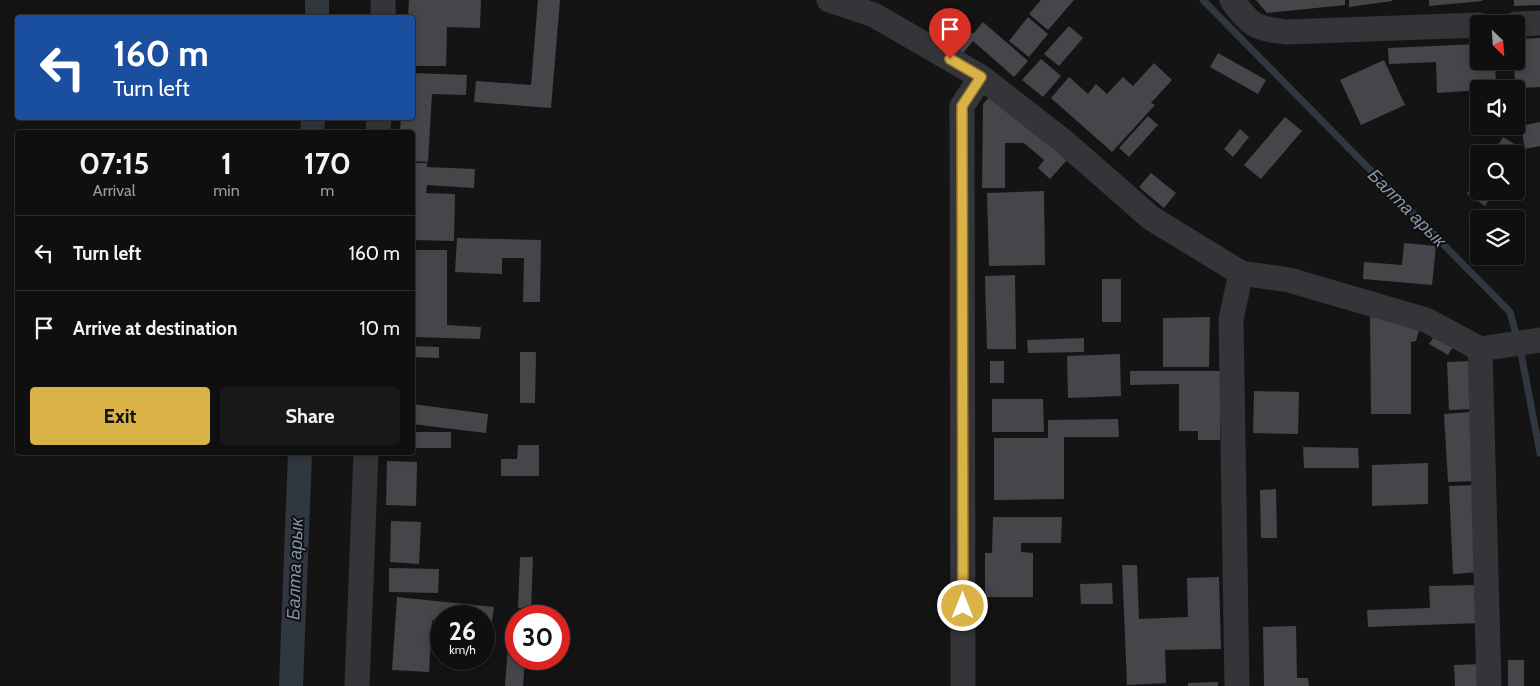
<!DOCTYPE html>
<meta charset="utf-8">
<style>
:root{--surface:#0f0f10;--page:#181819;--text:#f1f3f6;--muted:#9b9c9f;--line:#2f2f30;--accent:#dab347}
body{margin:0;font-family:Cabin,sans-serif;background:var(--page);color:var(--text);height:100vh;display:flex;flex-direction:column;font-size:19px;white-space:nowrap}
*{box-sizing:border-box;margin:0}
p{font-size:16px;color:var(--muted)}
.icon{flex:none;width:28px;height:28px;fill:none;stroke:currentColor;stroke-width:2;stroke-linecap:round;stroke-linejoin:round}
.map{position:relative;flex:1;overflow:hidden}
.side{position:absolute;left:15px;top:130px;width:400px;height:325px;display:flex;flex-direction:column;background:var(--surface);border-radius:5px;box-shadow:0 2px 8px #0003,0 0 0 1px var(--line)}
.side>*{flex:none}
.hud{position:absolute;left:15px;top:15px;width:400px;height:105px;border-radius:5px;box-shadow:0 2px 8px #0003,0 0 0 1px var(--line);background:#1a4fa0;color:#fff;overflow:hidden}
.needle{width:32px;rotate:155deg}
.buttons{position:absolute;left:1470px;top:15px;display:grid;gap:10px}
.buttons a{display:grid;place-items:center;width:55px;height:55px;border-radius:5px;background:var(--surface);box-shadow:0 2px 8px #0003,0 0 0 1px var(--line);font-size:25px}
.speed{position:absolute;left:430px;top:605px;display:flex;gap:10px;font-size:25px;font-weight:700;text-align:center}
.speed>*{display:grid;place-content:center;width:65px;height:65px;border-radius:50%;background:var(--surface);box-shadow:0 2px 8px #0003,0 0 0 1px var(--line);line-height:1}
.speed small{font-size:12px;font-weight:400}
.speed .limit{border:8px solid #d22;background:#fff;color:#111}
.pin{position:absolute;display:grid;place-items:center;width:42px;height:42px;color:#fff;margin:-51px -21px;border-radius:50% 50% 50% 0;rotate:-45deg;box-shadow:0 0 5px #0007}
.pin .icon{rotate:45deg}
.me{position:absolute;width:55px;margin:-28px;rotate:0deg;stroke-linejoin:round;filter:drop-shadow(0 0 4px #0008)}
.turn{display:flex;align-items:center;gap:18px;height:105px;padding:0 15px;font-size:22px}
.turn .icon{width:65px;height:65px;stroke-width:2.5}
.turn b{display:block;font-size:35px;line-height:42px}
.eta{display:flex;justify-content:space-evenly;align-items:center;height:85px;text-align:center}
.eta b{font-size:30px;font-weight:700;line-height:35px}
.cta{display:flex;gap:10px;margin-top:auto;padding:10px 15px}
.cta a{flex:1;height:58px;border-radius:5px;background:var(--accent);color:#111;font-size:20px;font-weight:700;line-height:58px;text-align:center}
.cta a+a{background:var(--page);color:var(--text)}
ul{padding:0;list-style:none}
li{display:flex;align-items:center;gap:15px;height:75px;padding:0 15px;border-top:1px solid var(--line)}
li div{flex:1}
li b{display:block;font-size:19px}
li em{font-style:normal}
.map>svg:first-child{display:block}
.lines{fill:none;stroke-linecap:round;stroke-linejoin:round}
.stream{stroke:#31373e;stroke-width:7}
.canal{stroke:#31373e;stroke-width:24}
.building{fill:#46464a}
.street{stroke:#353539;stroke-width:25}
.route-casing{stroke:#8e742e;stroke-width:12}
.route{stroke:#dab347;stroke-width:9}
.labels{text-anchor:middle;stroke-width:4;stroke-linejoin:round;paint-order:stroke}
.water-label{font-size:18px;font-style:italic;fill:#8295aa;stroke:#0f0f10}
</style>
<div class="map">
<svg width="1540" height="686" viewBox="0 0 1540 686">
<rect width="100%" height="100%" fill="#141415"/>
<g class="lines">
<g class="stream">
<polyline points="1203,0 1510,312 1517,338"/>
<polyline points="1520,348 1540,453"/>
</g>
<g class="canal">
<polyline points="317,18 317,0"/>
<polyline points="312,132 313,118"/>
<polyline points="291,686 300,452"/>
</g>
</g>
<g class="building">
<polygon points="409,0 481,0 480,28 447,27 446,66 412,66 412,18 408,18"/>
<polygon points="538,0 560,0 551,108 474,102 476,81 531,85"/>
<polygon points="1041,0 1074,0 1048,30 1029,14"/>
<polygon points="1256,0 1345,0 1345,5 1267,13"/>
<polygon points="1349,0 1392,0 1392,1 1349,7"/>
<polygon points="1429,0 1482,0 1482,1 1429,6"/>
<polygon points="1514,0 1540,0 1540,5 1514,6"/>
<polygon points="944,8 973,34 983,22 1028,61 1014,77 973,41 963,53 930,24"/>
<polygon points="1028,17 1048,34 1029,57 1009,41"/>
<polygon points="1069,26 1083,38 1059,66 1044,54"/>
<polygon points="1540,38 1540,87 1515,88 1514,61 1516,61 1516,39"/>
<polygon points="1479,44 1479,61 1495,61 1496,89 1437,93 1436,62 1389,64 1388,48"/>
<polygon points="1218,53 1266,80 1258,94 1210,67"/>
<polygon points="1041,59 1061,76 1043,97 1022,80"/>
<polygon points="1384,60 1405,105 1361,125 1340,80"/>
<polygon points="1154,63 1172,80 1151,103 1155,105 1112,152 1051,98 1069,77 1088,94 1096,84 1107,94 1123,77 1133,86"/>
<polygon points="412,73 467,75 466,95 432,94 428,162 412,161 412,132 400,132 401,118 412,118"/>
<polygon points="991,95 1067,160 1050,179 1038,168 1044,160 1024,143 1005,143 1005,188 982,188 983,104"/>
<polygon points="1148,116 1158,125 1129,157 1119,148"/>
<polygon points="1285,117 1302,131 1261,179 1244,165"/>
<polygon points="1540,122 1540,146 1525,149 1521,126"/>
<polygon points="1240,129 1249,137 1233,157 1224,149"/>
<polygon points="1503,137 1522,149 1516,157 1516,154 1493,154"/>
<polygon points="412,163 427,163 427,167 475,169 474,188 427,185 426,193 455,194 454,241 412,240"/>
<polygon points="1151,173 1176,193 1164,208 1139,187"/>
<polygon points="1479,175 1479,191 1494,191 1485,206 1467,194"/>
<polygon points="1044,191 1045,265 989,266 987,193"/>
<polygon points="457,238 541,240 540,302 523,302 524,258 502,258 502,274 455,272"/>
<polygon points="1404,243 1436,246 1432,285 1363,279 1364,262 1402,265"/>
<polygon points="412,250 447,250 447,325 481,327 480,339 412,337"/>
<polygon points="1015,275 1016,349 987,349 985,276"/>
<rect x="1102" y="279" width="19" height="43"/>
<polygon points="1370,312 1420,326 1416,341 1411,342 1411,414 1371,414"/>
<polygon points="1210,317 1209,367 1163,367 1163,318"/>
<polygon points="1436,334 1454,345 1448,355 1429,344"/>
<polygon points="1084,338 1084,352 1028,353 1027,340"/>
<polygon points="412,346 439,347 439,358 412,357"/>
<polygon points="520,352 536,352 535,403 520,403"/>
<polygon points="1120,354 1121,396 1068,398 1067,356"/>
<rect x="990" y="361" width="14" height="22"/>
<polygon points="1470,361 1472,409 1449,410 1447,362"/>
<polygon points="1130,371 1220,371 1220,440 1198,440 1198,431 1179,431 1179,384 1130,385"/>
<polygon points="1254,391 1299,392 1298,434 1253,433"/>
<polygon points="992,399 1043,399 1044,432 992,432"/>
<polygon points="412,404 488,414 486,433 412,424"/>
<polygon points="1470,412 1475,481 1448,482 1444,414"/>
<polygon points="1118,419 1119,437 1064,437 1064,499 994,500 994,438 1048,438 1048,420"/>
<rect x="412" y="432" width="39" height="16"/>
<polygon points="518,445 539,445 539,476 501,476 501,459 517,459"/>
<polygon points="1303,447 1358,448 1359,468 1304,468"/>
<polygon points="387,461 417,462 416,506 386,505"/>
<polygon points="1428,463 1428,504 1372,506 1372,465"/>
<polygon points="1476,485 1481,572 1453,574 1449,486"/>
<polygon points="1276,489 1277,538 1261,538 1260,490"/>
<polygon points="993,517 1062,517 1061,543 1021,543 1021,552 1033,553 1033,597 985,597 985,553 992,553"/>
<polygon points="391,521 421,522 419,564 390,562"/>
<polygon points="520,557 533,557 531,609 518,608"/>
<polygon points="1122,565 1137,565 1139,619 1188,617 1187,578 1219,577 1221,649 1165,650 1166,683 1127,685"/>
<polygon points="389,568 439,569 438,593 389,592"/>
<polygon points="1112,583 1113,604 1081,604 1080,584"/>
<polygon points="1478,585 1479,623 1368,627 1367,610 1430,608 1429,586"/>
<polygon points="397,597 494,607 491,628 484,627 484,616 441,616 441,622 432,620 429,672 392,670"/>
<polygon points="1296,626 1297,678 1308,678 1309,686 1264,686 1263,627"/>
<polygon points="508,644 516,645 516,659 525,659 523,686 505,686"/>
<rect x="1508" y="660" width="16" height="26"/>
<polygon points="1481,664 1482,686 1455,686 1454,665"/>
<polygon points="1218,682 1218,686 1188,686 1188,683"/>
</g>
<g class="lines">
<g class="street">
<polyline points="829,0 874,15 981,77 1062,140 1151,218 1241,273 1289,280 1426,320 1480,349 1540,340"/>
<path d="M1232,0C1251,26 1256,29 1287,32L1479,25"/>
<polyline points="383,18 383,0"/>
<polyline points="1516,24 1540,23"/>
<polyline points="378,132 379,118"/>
<polyline points="1480,349 1489,686"/>
<polyline points="357,686 366,452"/>
<polyline points="963,686 962,106 981,77"/>
<polyline points="1237,686 1231,319 1241,273"/>
</g>
</g>
<g class="lines">
<defs>
<polyline id="route" points="950,59 981,77 962,106 963,606"/>
</defs>
<use href="#route" class="route-casing"/>
<use href="#route" class="route"/>
</g>
<g class="labels">
<g class="water-label">
<text transform="translate(1407 208) rotate(45)" y="6">Балта арык</text>
<text transform="translate(295 569) rotate(-88)" y="6">Балта арык</text>
</g>
</g>
</svg>
<div class="buttons">
<a><svg class="needle" viewBox="-14 -14 28 28"><path d="M0-13l5 13h-10z" fill="#e53935"/><path d="M0 13l5-13h-10z" fill="#9b9c9f"/></svg></a>
<a><svg class="icon" aria-label="sound" viewBox="0 0 24 24"><path d="M4 9h4l5-4v14l-5-4H4zM17 9q2 3 0 6"/></svg></a>
<a><svg class="icon" aria-label="search" viewBox="0 0 24 24"><circle cx="10" cy="10" r="6"/><path d="M15 15l6 6"/></svg></a>
<a><svg class="icon" aria-label="layers" viewBox="0 0 24 24"><path d="M12 4l9 5-9 5-9-5zM3 14l9 5 9-5"/></svg></a>
</div>
<div class="speed"><div>26<small>km/h</small></div><div class="limit">30</div></div>
<div class="pin" style="left:950px;top:59px;background:#d93025"><svg class="icon" aria-label="arrive" viewBox="0 0 24 24"><path d="M6 21V4h12l-3 4 3 4H6"/></svg></div>
<svg class="me" style="left:963px;top:606px" viewBox="-20 -20 40 40"><circle r="17" fill="#dab347" stroke="#fff" stroke-width="3"/><path d="M0-11L8 9 0 5-8 9z" fill="#fff"/></svg>
<div class="hud">
<div class="turn"><svg class="icon" aria-label="left" viewBox="0 0 24 24"><path d="M17 20v-9H6M10 6l-5 5 5 5"/></svg><div><b>160 m</b>Turn left</div></div>
</div>
<section class="side">
<div class="eta">
<div><b>07:15</b><p>Arrival</p></div>
<div><b>1</b><p>min</p></div>
<div><b>170</b><p>m</p></div>
</div>
<ul>
<li><svg class="icon" aria-label="left" viewBox="0 0 24 24"><path d="M17 20v-9H6M10 6l-5 5 5 5"/></svg><div><b>Turn left</b></div><em>160 m</em></li>
<li><svg class="icon" aria-label="arrive" viewBox="0 0 24 24"><path d="M6 21V4h12l-3 4 3 4H6"/></svg><div><b>Arrive at destination</b></div><em>10 m</em></li>
</ul>
<div class="cta"><a>Exit</a><a>Share</a></div>
</section>
</div>
